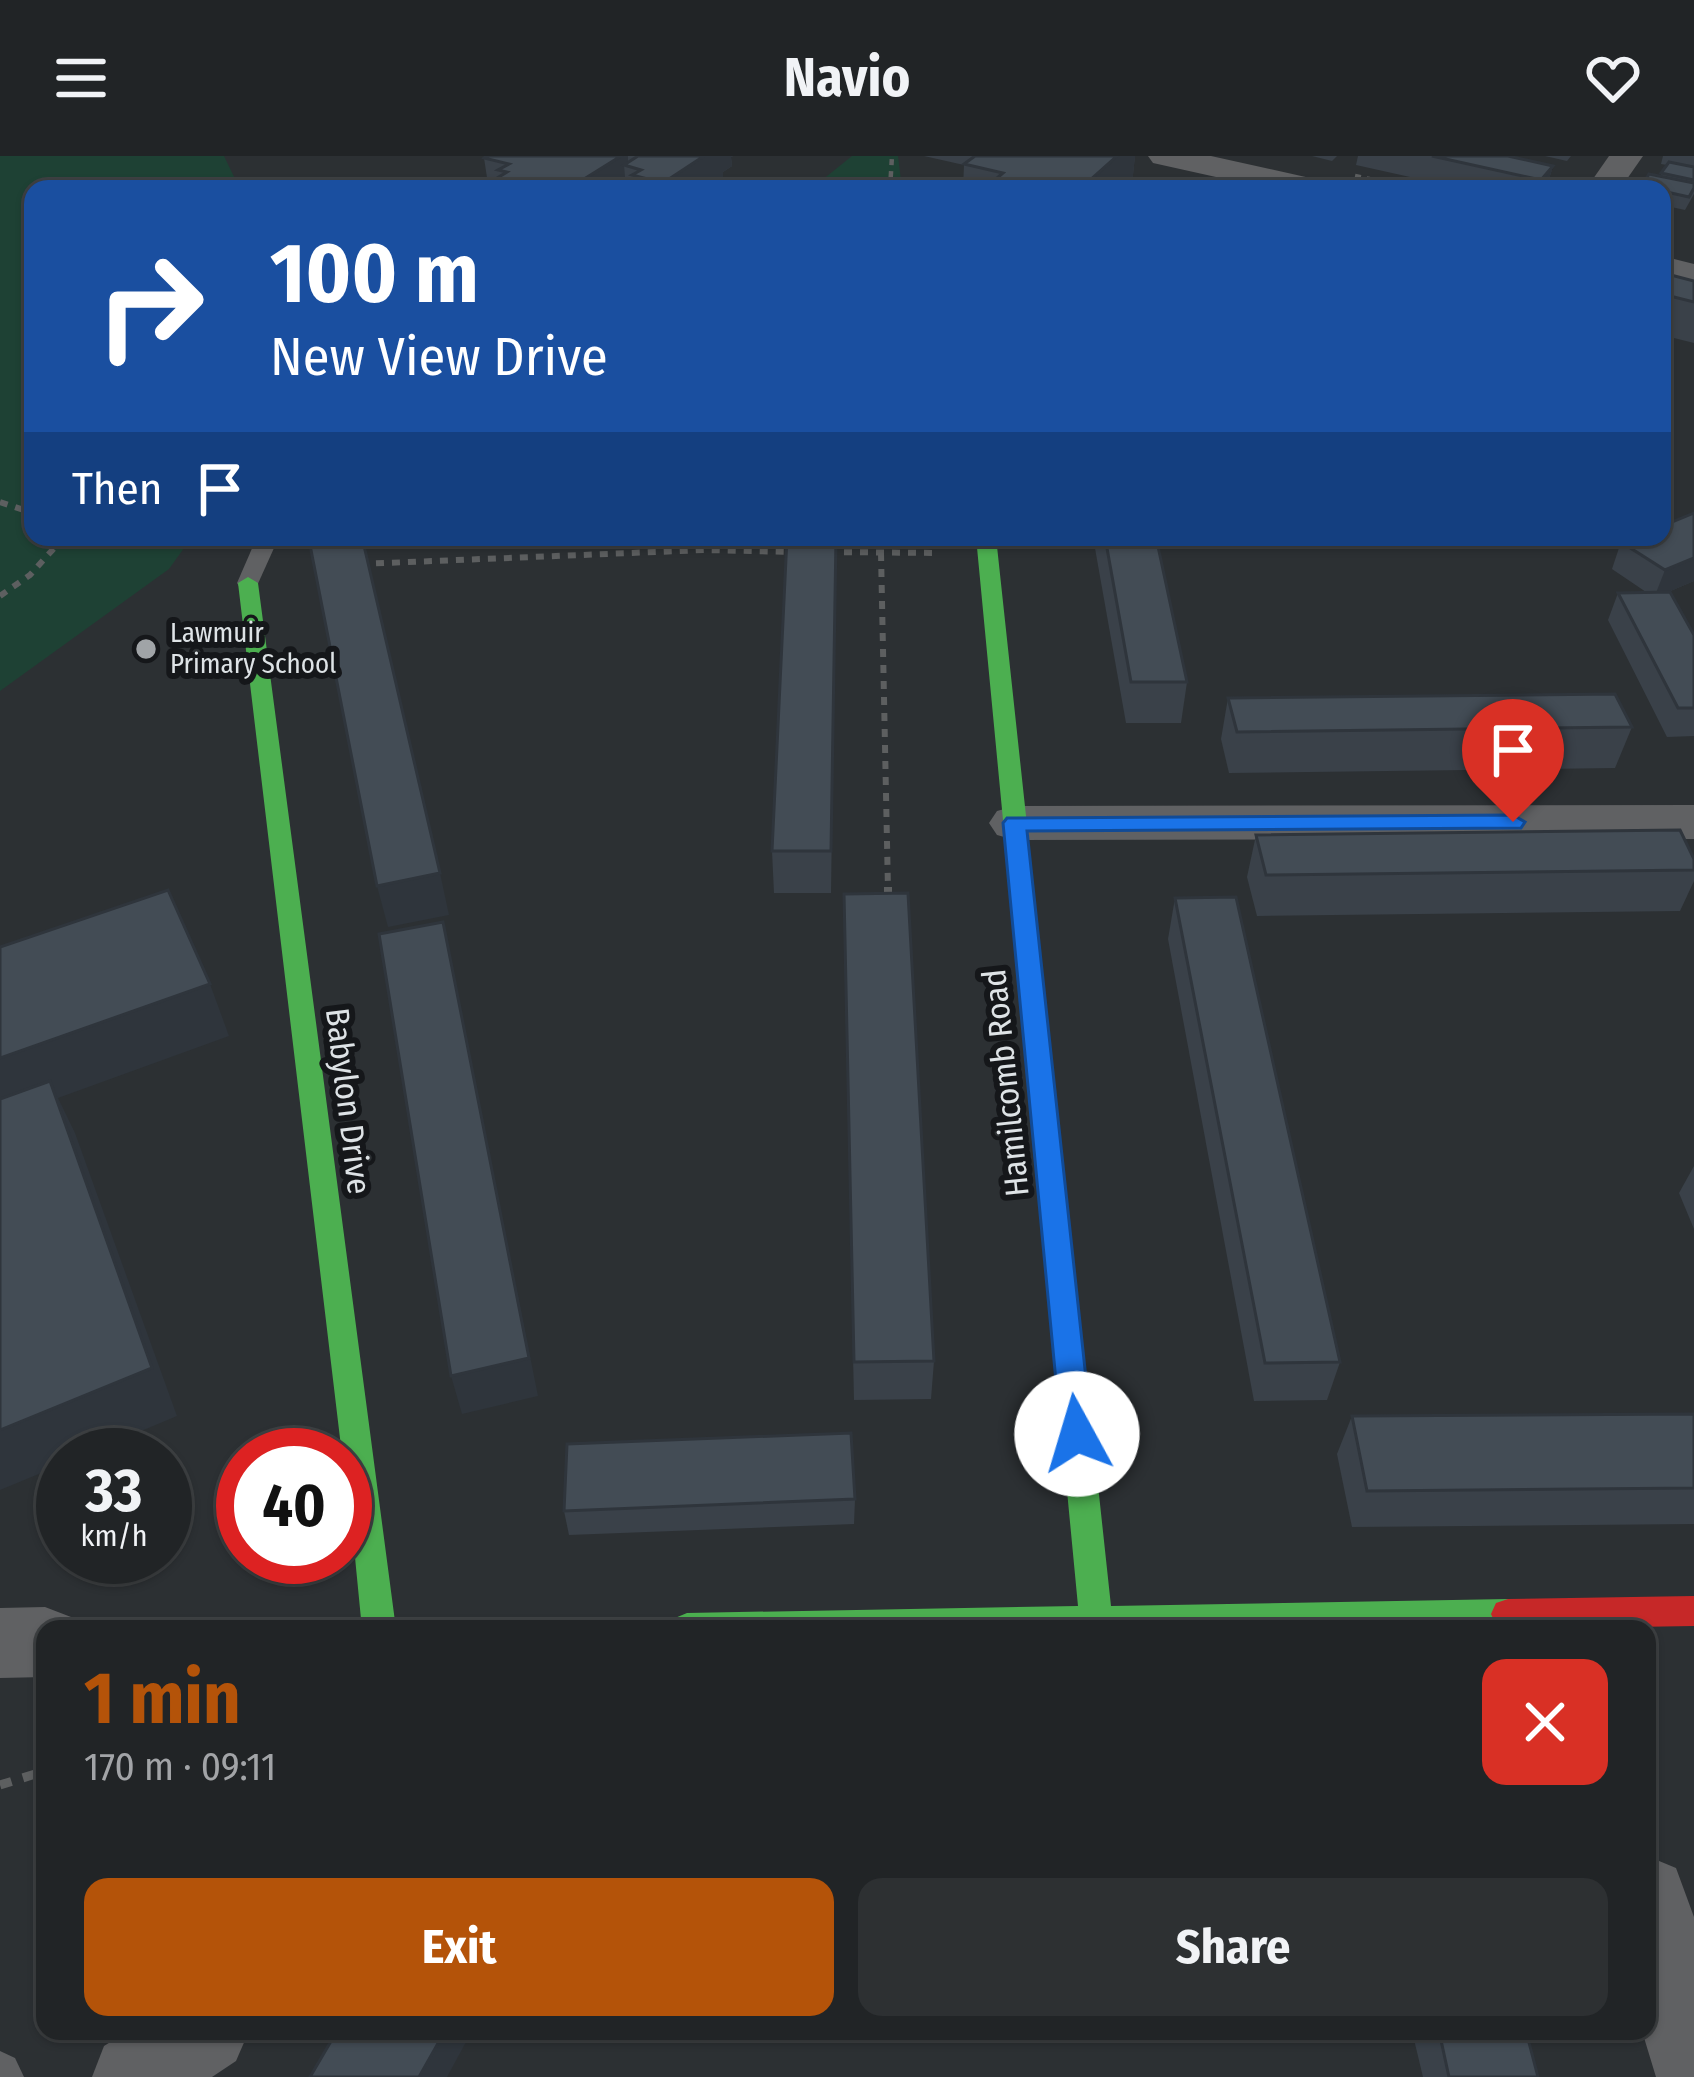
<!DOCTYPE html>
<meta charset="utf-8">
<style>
:root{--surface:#212426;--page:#2d3032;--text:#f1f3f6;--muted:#a2a4a7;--line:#3e4143;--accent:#b45309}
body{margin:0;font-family:"Fira Sans Condensed",sans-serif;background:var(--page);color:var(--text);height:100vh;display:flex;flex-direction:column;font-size:45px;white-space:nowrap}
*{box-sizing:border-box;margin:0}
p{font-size:39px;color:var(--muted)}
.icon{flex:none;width:66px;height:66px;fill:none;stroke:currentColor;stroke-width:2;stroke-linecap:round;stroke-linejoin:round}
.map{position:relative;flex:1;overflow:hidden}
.details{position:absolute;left:36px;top:1464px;width:1620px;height:420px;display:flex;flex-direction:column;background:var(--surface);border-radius:24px;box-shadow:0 3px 9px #0004,0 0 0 3px var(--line)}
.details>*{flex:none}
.top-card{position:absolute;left:24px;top:24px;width:1647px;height:366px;border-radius:24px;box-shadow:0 3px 9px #0004,0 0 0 3px var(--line);background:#1a4fa0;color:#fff;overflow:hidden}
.speed{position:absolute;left:36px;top:1272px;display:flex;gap:24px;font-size:60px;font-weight:700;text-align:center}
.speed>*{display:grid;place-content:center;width:156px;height:156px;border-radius:50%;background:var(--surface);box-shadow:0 3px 9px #0004,0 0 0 3px var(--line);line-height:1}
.speed small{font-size:30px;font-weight:400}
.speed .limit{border:18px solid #d22;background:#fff;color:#111}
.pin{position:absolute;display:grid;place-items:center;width:102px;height:102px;color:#fff;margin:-123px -51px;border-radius:50% 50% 50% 0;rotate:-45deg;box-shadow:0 0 12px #0007}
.pin .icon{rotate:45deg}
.me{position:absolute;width:132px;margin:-66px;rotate:354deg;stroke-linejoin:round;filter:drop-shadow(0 0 9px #0008)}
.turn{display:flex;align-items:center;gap:42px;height:252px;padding:0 48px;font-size:54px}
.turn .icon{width:156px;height:156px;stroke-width:2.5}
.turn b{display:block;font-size:84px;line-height:102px}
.then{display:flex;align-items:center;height:114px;padding:0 48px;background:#0003;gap:24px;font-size:45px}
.round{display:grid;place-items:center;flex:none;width:126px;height:126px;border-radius:24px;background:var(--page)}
.head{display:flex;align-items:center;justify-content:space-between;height:204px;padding:0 48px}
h1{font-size:72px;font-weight:700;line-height:90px;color:var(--accent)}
.cta{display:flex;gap:24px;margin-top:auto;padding:24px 48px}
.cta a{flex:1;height:138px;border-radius:24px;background:var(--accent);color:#fff;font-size:48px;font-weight:700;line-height:138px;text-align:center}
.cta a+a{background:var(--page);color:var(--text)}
header{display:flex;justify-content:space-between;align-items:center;height:156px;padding:0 48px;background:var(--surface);font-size:54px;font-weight:700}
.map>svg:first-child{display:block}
.green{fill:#1e4134}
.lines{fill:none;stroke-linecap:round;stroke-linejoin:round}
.path-far3{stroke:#5d5f60;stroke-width:4.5;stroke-dasharray:6 6;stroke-linecap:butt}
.path-far2{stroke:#5d5f60;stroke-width:6;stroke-dasharray:8 8;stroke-linecap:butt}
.path-far1{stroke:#5d5f60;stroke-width:8;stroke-dasharray:9 9;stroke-linecap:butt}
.path{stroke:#5d5f60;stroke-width:9;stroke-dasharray:12 12;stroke-linecap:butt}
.lane{fill:#606163;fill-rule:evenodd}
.street{fill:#606163;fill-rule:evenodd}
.fast{fill:#4caf50;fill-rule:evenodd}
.jam{fill:#c62828;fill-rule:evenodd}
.wall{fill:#3a4149}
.shaded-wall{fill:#2f353c}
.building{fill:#434c55;stroke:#2f353c;stroke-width:3}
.route{fill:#1a73e8;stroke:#114b97;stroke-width:3}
.poi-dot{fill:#a0a4a7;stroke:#15171a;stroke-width:4.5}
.labels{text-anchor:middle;stroke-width:12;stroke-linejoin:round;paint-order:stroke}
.far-poi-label{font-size:27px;fill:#dee3e6;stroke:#15171a;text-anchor:start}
.street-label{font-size:33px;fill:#dee3e6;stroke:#15171a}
</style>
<header><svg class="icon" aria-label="menu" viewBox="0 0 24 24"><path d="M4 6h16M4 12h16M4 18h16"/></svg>Navio<svg class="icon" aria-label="heart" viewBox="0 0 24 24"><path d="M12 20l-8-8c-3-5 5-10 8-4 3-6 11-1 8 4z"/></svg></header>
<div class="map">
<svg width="1694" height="1921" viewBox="0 0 1694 1921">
<rect width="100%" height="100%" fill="#2c3033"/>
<g class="green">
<polygon points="0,0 224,0 240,33 33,33 33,381 192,381 169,413 0,535"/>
<polygon points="852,0 898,0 902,33 811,33"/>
</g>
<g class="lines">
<g class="path-far3">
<polyline points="1355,20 1415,33"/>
<polyline points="890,33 892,0"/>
</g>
<g class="path-far2">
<polyline points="0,346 33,357"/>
<polyline points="828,396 939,397"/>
<polyline points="881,397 888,734"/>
<polyline points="360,408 704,394 795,396"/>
<polyline points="0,440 30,419 64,381"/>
</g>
<polyline class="path-far1" points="888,731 888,745"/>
<polyline class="path" points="0,1629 45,1615"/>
<g class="lane">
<polygon points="257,381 279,381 256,432 240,432 237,427"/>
<polygon points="0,1895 15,1902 24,1921 0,1921"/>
</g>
<g class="street">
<polygon points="1148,0 1211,0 1328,26 1333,33 1270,33 1153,7"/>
<polygon points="1609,0 1643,0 1620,33 1586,33"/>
<polygon points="1662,100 1694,108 1694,130 1662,122"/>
<polygon points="1694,649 1694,683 1015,684 997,679 989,667 997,655 1015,650"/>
<polygon points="45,1451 71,1461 77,1473 45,1473 45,1521 0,1522 0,1452"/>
<polygon points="1647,1700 1676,1712 1694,1761 1694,1921 1656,1921 1642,1875 1647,1875"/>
<polygon points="128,1875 249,1875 236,1905 212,1921 92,1921 104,1890"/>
</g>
<g class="fast">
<polygon points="976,381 996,381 1111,1450 1508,1443 1520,1447 1525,1458 1520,1469 1509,1473 670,1473 675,1462 687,1457 1078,1450"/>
<polygon points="248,421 258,427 396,1473 362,1473 345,1299 342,1299 238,427"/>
</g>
<polygon class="jam" points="1694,1440 1694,1470 1507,1473 1496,1469 1491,1458 1496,1447 1508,1443"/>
</g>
<g class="wall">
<polygon points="486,0 733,0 731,1 732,10 723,16 723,24 710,33 479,33 488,28 484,2"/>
<polygon points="924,0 1135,0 1132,28 1126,33 963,33 964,9"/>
<polygon points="1312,0 1337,0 1332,5"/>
<polygon points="1358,0 1508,0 1553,10 1546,33 1464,33 1356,9"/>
<polygon points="1545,0 1571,0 1567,5"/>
<polygon points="1663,0 1694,0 1694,38 1685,54 1662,49 1662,33 1640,33 1649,18 1660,20 1667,9 1661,8"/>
<polygon points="1694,125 1694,187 1662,179 1662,126"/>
<polygon points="1694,357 1694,425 1668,436 1694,479 1694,580 1667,581 1608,464 1618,437 1646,436 1612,413 1621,386"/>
<polygon points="836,381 831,737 774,737 772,695"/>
<polygon points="1093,381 1156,381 1187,526 1181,567 1126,567"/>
<polygon points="1228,542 1632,571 1615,612 1229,617 1221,583"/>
<polygon points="1256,679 1694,703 1694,725 1680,755 1257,760 1247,721"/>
<polygon points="1175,742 1340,1206 1327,1244 1254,1245 1168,783"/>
<polygon points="844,780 934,1205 931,1243 854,1244"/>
<polygon points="1694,1010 1694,1073 1679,1037"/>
<polygon points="1694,1258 1694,1368 1352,1371 1337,1298 1352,1260"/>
<polygon points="855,1343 854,1368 569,1379 564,1355"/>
<polygon points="1412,1875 1526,1875 1538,1921 1423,1921"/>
</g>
<g class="shaded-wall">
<polygon points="621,0 628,0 628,10 624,9 626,33 582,33 581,25"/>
<polygon points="704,0 733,0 731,1 732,10 723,16 723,24 710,33 663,33 663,27"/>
<polygon points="1117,0 1135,0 1132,28 1126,33 1080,33"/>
<polygon points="1553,10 1546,33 1538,33 1541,24"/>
<polygon points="1694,402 1694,425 1654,442 1665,414"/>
<polygon points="440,717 449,759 388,771 377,730"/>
<polygon points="443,766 538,1240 462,1258 451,1220"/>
<polygon points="210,828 229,880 58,942 75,977 177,1260 84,1299 63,1299 63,1308 0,1334 0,902"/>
<polygon points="445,1875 472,1875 447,1921 419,1921"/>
</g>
<g class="building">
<polygon points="486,0 621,0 581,25 596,29 589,33 479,33 507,16 498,14 509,8 484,2"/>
<polygon points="638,0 704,0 663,27 632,19 641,14 624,9"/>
<polygon points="975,0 1117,0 1080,33 984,33 1003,17 964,8"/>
<polygon points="1432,0 1508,0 1553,10 1541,24"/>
<polygon points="1669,6 1694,11 1694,24 1661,17"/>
<polygon points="1649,18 1694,27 1694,32 1689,41 1662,35 1662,33 1641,31"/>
<polygon points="1667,118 1694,125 1694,146 1662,138 1662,126"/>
<polygon points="1694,357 1694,402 1665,414 1621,386 1634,381 1662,381 1662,370"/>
<polygon points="362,381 440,717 377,730 310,389"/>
<polygon points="787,381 836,381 831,695 772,695"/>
<polygon points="1105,381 1156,381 1187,526 1131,526"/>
<polygon points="1670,436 1694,479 1694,552 1678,552 1618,437"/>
<polygon points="1615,538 1632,571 1237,576 1228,542"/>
<polygon points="1680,674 1694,703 1694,714 1266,719 1256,679"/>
<polygon points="168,734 210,828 0,902 0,791"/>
<polygon points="908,737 934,1205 854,1206 844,738"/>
<polygon points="1236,741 1340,1206 1265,1207 1175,742"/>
<polygon points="443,766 529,1202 451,1220 379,778"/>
<polygon points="50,925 152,1212 0,1274 0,943"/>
<polygon points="1694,1258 1694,1332 1367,1335 1352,1260"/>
<polygon points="851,1277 855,1343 564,1355 567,1288"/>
<polygon points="337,1875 445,1875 419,1921 310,1921"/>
<polygon points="1439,1875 1526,1875 1538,1921 1449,1921"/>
</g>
<polygon class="route" points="1513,659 1525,666 1521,672 1027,675 1092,1278 1088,1288 1077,1292 1066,1288 1061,1278 1003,667 1007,662"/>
<circle class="poi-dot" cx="146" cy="493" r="12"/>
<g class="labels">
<g class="far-poi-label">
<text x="170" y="486">Lawmuir<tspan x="170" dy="31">Primary School</tspan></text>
</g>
<g class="street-label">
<text transform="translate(1005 927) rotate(-96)" y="12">Hamilcomb Road</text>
<text transform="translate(349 945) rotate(83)" y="12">Babylon Drive</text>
</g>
</g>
</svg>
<div class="speed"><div>33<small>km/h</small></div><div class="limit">40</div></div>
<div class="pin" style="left:1513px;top:666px;background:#d93025"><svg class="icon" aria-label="arrive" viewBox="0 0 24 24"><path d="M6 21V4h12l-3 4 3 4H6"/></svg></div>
<svg class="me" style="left:1077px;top:1278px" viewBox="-20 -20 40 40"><circle r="19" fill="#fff"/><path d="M0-13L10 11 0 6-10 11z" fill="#1a73e8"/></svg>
<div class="top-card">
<div class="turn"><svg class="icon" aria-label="right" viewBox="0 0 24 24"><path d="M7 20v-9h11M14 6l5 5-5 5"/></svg><div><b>100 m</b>New View Drive</div></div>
<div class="then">Then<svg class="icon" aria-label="arrive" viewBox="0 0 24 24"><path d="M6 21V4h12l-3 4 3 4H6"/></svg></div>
</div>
<section class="details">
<div class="head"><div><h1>1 min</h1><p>170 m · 09:11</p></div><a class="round" style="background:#d93025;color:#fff"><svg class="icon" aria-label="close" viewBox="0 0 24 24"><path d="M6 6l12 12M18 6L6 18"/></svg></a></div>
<div class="cta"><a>Exit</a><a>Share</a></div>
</section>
</div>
